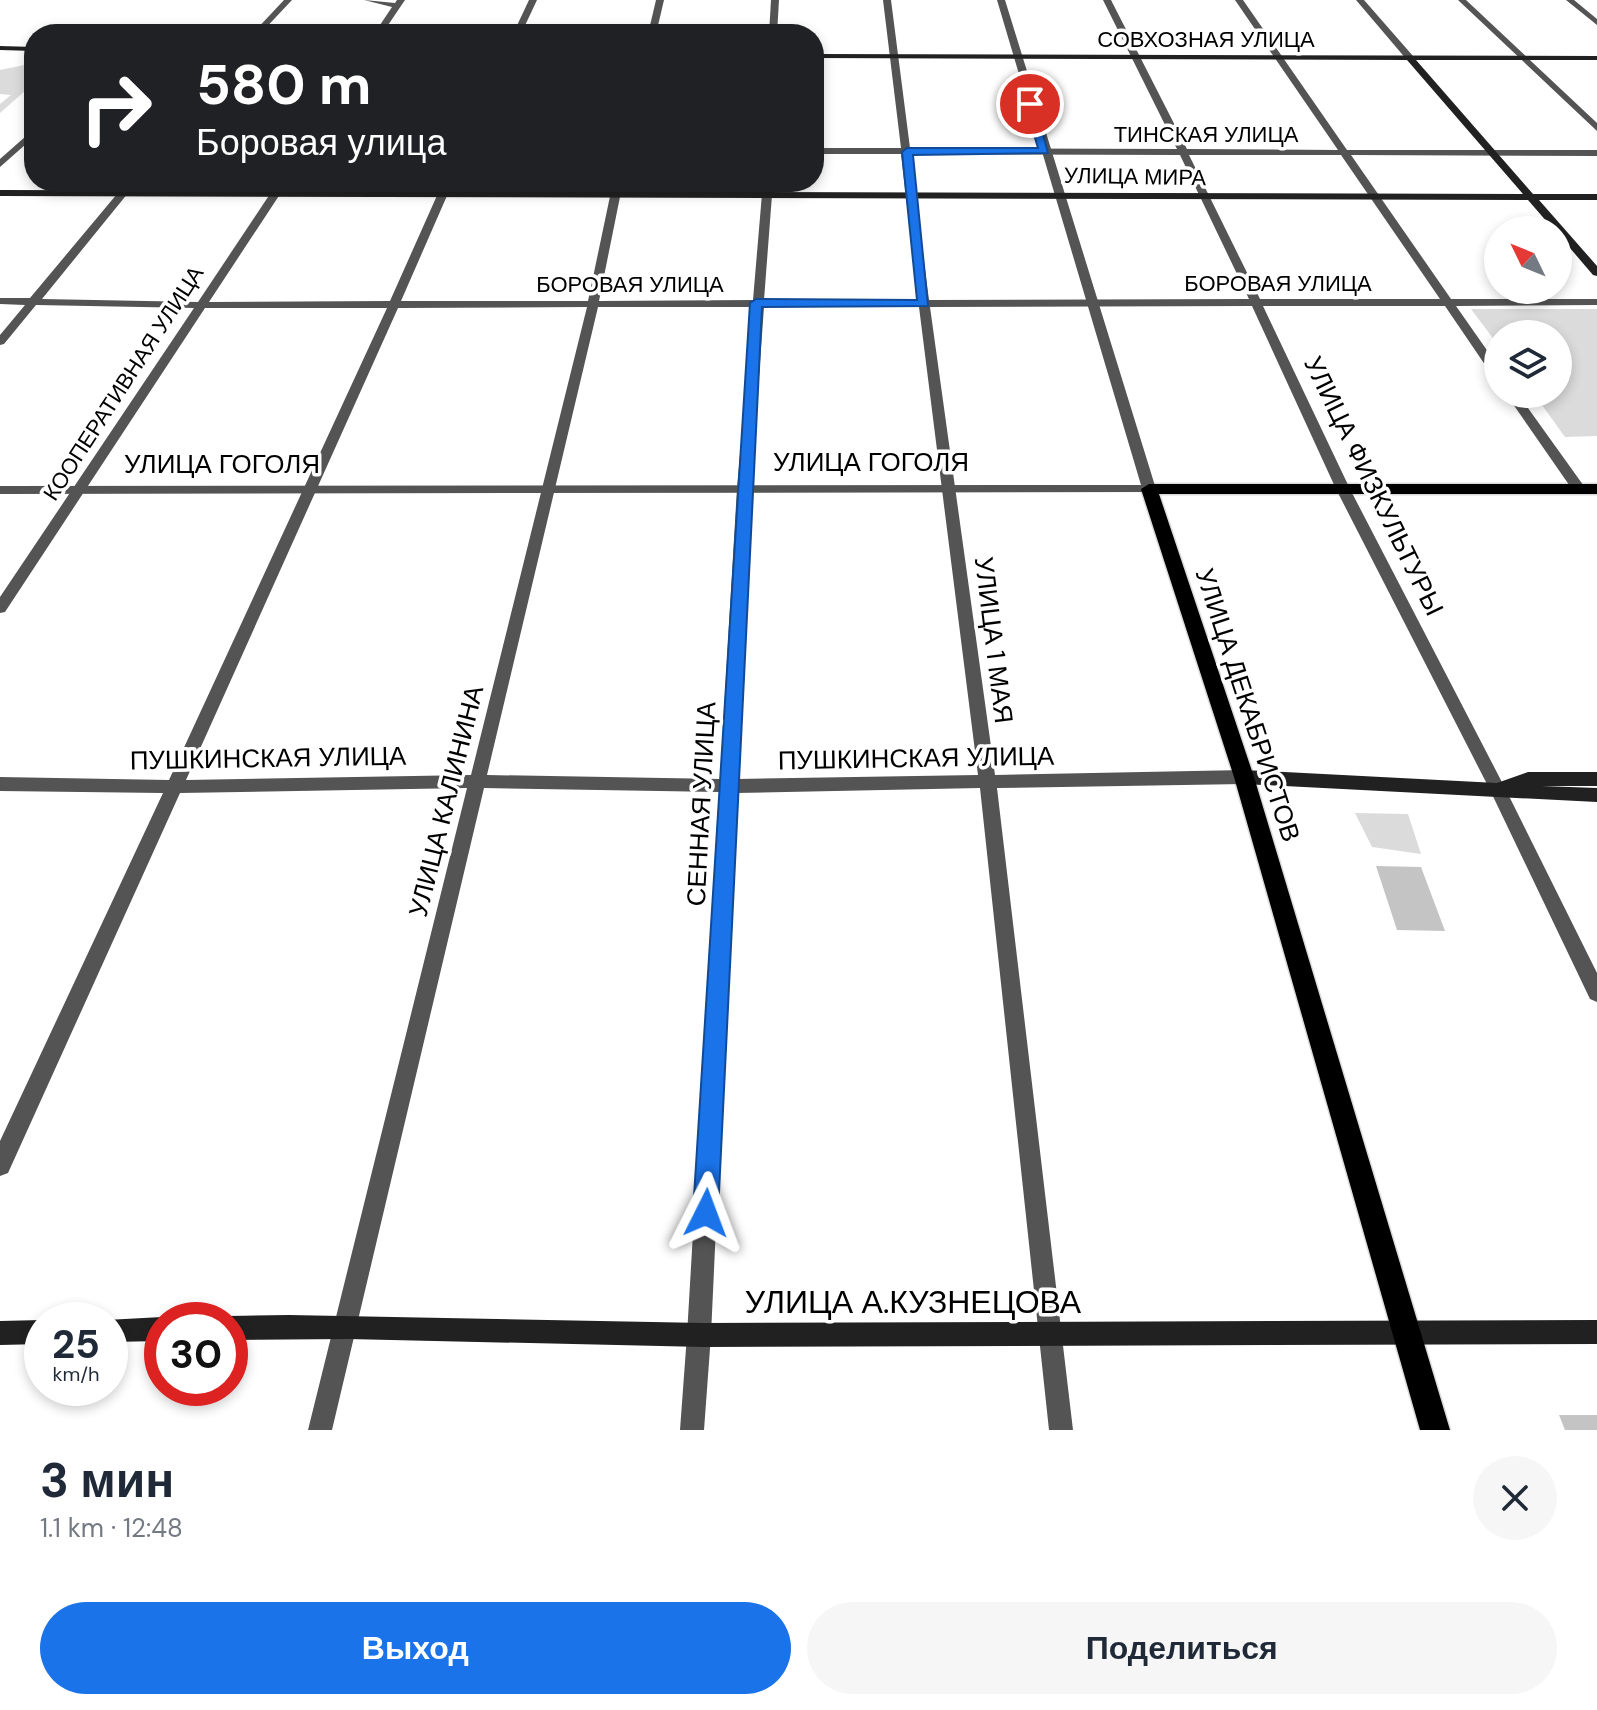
<!DOCTYPE html>
<html lang="ru">
<meta charset="utf-8">
<style>
:root{--surface:#fff;--page:#f6f6f7;--text:#1f2937;--muted:#747a83;--accent:#1a73e8}
body{margin:0;font-family:"DM Sans",sans-serif;background:var(--page);color:var(--text);height:100vh;display:flex;flex-direction:column;font-size:30px;white-space:nowrap}
*{box-sizing:border-box;margin:0}
p{font-size:26px;color:var(--muted)}
.icon{flex:none;width:44px;height:44px;fill:none;stroke:currentColor;stroke-width:2;stroke-linecap:round;stroke-linejoin:round}
.map{position:relative;height:1430px;overflow:hidden}
.sheet{display:flex;flex-direction:column;background:var(--surface);flex:1}
.sheet>*{flex:none}
.top-card{position:absolute;left:24px;top:24px;width:800px;height:168px;border-radius:32px;box-shadow:0 4px 12px #0003;background:#202124;color:#fff;overflow:hidden}
.needle{width:52px;rotate:313deg}
.fabs{position:absolute;left:1484px;top:216px;display:grid;gap:16px}
.fabs a{display:grid;place-items:center;width:88px;height:88px;border-radius:50%;background:var(--surface);box-shadow:0 4px 12px #0003;font-size:40px}
.speed{position:absolute;left:24px;top:1302px;display:flex;gap:16px;font-size:40px;font-weight:700;text-align:center}
.speed>*{display:grid;place-content:center;width:104px;height:104px;border-radius:50%;background:var(--surface);box-shadow:0 4px 12px #0003;line-height:1}
.speed small{font-size:20px;font-weight:400}
.speed .limit{border:12px solid #d22;background:#fff;color:#111}
.pin{position:absolute;display:grid;place-items:center;width:68px;height:68px;color:#fff;margin:-34px;border:4px solid #fff;border-radius:50%;box-shadow:0 2px 8px #0007}
.me{position:absolute;width:88px;margin:-44px;rotate:3deg;stroke-linejoin:round;filter:drop-shadow(0 0 6px #0008)}
.turn{display:flex;align-items:center;gap:28px;height:168px;padding:0 40px;font-size:36px}
.turn .icon{width:104px;height:104px;stroke-width:2.5}
.turn b{display:block;font-size:56px;line-height:68px}
.round{display:grid;place-items:center;flex:none;width:84px;height:84px;border-radius:42px;background:var(--page)}
.summary{display:flex;align-items:center;justify-content:space-between;height:136px;padding:0 40px}
h1{font-size:48px;font-weight:700;line-height:60px}
.primary-button{display:flex;gap:16px;margin-top:auto;padding:16px 40px}
.primary-button a{flex:1;height:92px;border-radius:48px;background:var(--accent);color:#fff;font-size:32px;font-weight:700;line-height:92px;text-align:center}
.primary-button a+a{background:var(--page);color:var(--text)}
.map>svg:first-child{display:block}
.green{fill:#dbdbdb}
.building{fill:#c4c4c4}
.lines{fill:none;stroke-linecap:round;stroke-linejoin:round}
.primary-casing{stroke:#dbdbdb;stroke-width:3}
.minor{fill:#545454;fill-rule:evenodd}
.tertiary{fill:#545454;fill-rule:evenodd}
.secondary{fill:#212121;fill-rule:evenodd}
.primary{fill:#000;fill-rule:evenodd}
.route{fill:#1a73e8;stroke:#114b97;stroke-width:2}
.labels{text-anchor:middle;stroke-width:7;stroke-linejoin:round;paint-order:stroke}
.far-street-label{font-size:22px;fill:#000;stroke:#fff}
.street-label{font-size:26px;fill:#000;stroke:#fff}
.near-street-label{font-size:32px;fill:#000;stroke:#fff}
</style>
<div class="map">
<svg width="1597" height="1430" viewBox="0 0 1597 1430">
<rect width="100%" height="100%" fill="#fff"/>
<g class="green">
<polygon points="34,63 34,83 0,113 0,104 11,95 0,94 0,70"/>
<polygon points="1471,309 1597,309 1597,436 1565,437 1534,394 1558,394 1558,334 1498,334 1498,345"/>
<polygon points="1355,813 1408,814 1421,854 1372,847"/>
</g>
<g class="building">
<polygon points="1376,866 1421,867 1445,931 1397,930"/>
<polygon points="1559,1415 1597,1415 1597,1430 1565,1430"/>
</g>
<g class="lines">
<defs>
<polygon id="primary" points="1149,484 1597,484 1597,494 1159,494 1254,777 1450,1430 1420,1430 1234,777 1141,489"/>
</defs>
<use href="#primary" class="primary-casing"/>
<g class="minor">
<polygon points="284,0 292,0 260,34 252,34"/>
<polygon points="364,0 395,3 397,0 405,0 382,34 374,34 392,7"/>
<polygon points="529,0 537,0 521,34 513,34"/>
<polygon points="656,0 664,0 656,34 648,34"/>
<polygon points="771,0 779,0 777,34 769,34"/>
<path d="M883,0H891L910,148L1177,149L1103,0H1111L1187,149L1338,150L1235,0H1243L1347,150H1597V156L1351,155L1451,299H1597V305L1456,306L1498,366V379L1494,378L1445,306H1263L1350,489L1505,788L1597,973V1002L1590,999L1489,788L1336,489L1252,306L930,307L995,775L1244,770L1250,772L1252,777L1250,782L1244,784L997,788L1073,1430H1049L980,788L736,793L711,1335L707,1343L699,1347L691,1343L687,1335L719,792L484,788L332,1430H308L467,788L180,793L8,1173L0,1176V1141L163,793L0,791V777L169,780L387,308H205L5,612L0,613V597L194,308L36,305L4,344L0,345V335L25,305L0,304V298H30L127,182H137L42,299L198,302L278,182H288L209,302L390,301L443,182H453L401,301H588L613,182H623L599,301L753,300L763,182H773L764,300H918L901,154H814V148H901ZM910,154L1180,155L1249,299L929,300ZM1189,155H1341L1440,299H1260ZM587,307L471,775L186,780L398,308ZM598,307H753L737,488L720,779L487,775ZM764,307H919L978,775L737,779L751,488Z"/>
<polygon points="1356,0 1364,0 1413,56 1413,60 1407,60"/>
<polygon points="1458,0 1466,0 1597,123 1597,131"/>
<polygon points="1566,0 1574,0 1597,19 1597,25"/>
<polygon points="34,129 34,137 0,167 0,159"/>
<polygon points="1506,394 1518,394 1586,489 1584,492 1574,492"/>
</g>
<g class="tertiary">
<polygon points="997,0 1005,0 1156,489 1154,492 0,494 0,486 1141,485"/>
<polygon points="699,1323 707,1327 711,1335 704,1430 680,1430 687,1335 691,1327"/>
</g>
<g class="secondary">
<polygon points="0,46 34,47 34,51 0,50"/>
<polygon points="814,54 1597,56 1597,60 1416,60 1533,194 1597,194 1597,200 1539,200 1597,266 1597,276 1593,275 1558,234 1558,230 1554,230 1528,200 0,196 0,190 1523,194 1407,60 814,58"/>
<polygon points="1244,770 1497,783 1528,772 1597,772 1597,786 1542,786 1597,788 1597,802 1244,784 1238,782 1236,777 1238,772"/>
<polygon points="289,1315 704,1323 1597,1320 1597,1344 704,1347 348,1339 230,1340 230,1320 222,1320 230,1316"/>
<polygon points="162,1317 168,1320 162,1320 162,1341 110,1342 110,1320 106,1320"/>
<polygon points="42,1320 42,1344 0,1345 0,1321"/>
</g>
<use href="#primary" class="primary"/>
</g>
<polygon class="route" points="1030,101 1035,104 1048,153 913,155 928,306 762,307 718,1213 715,1222 706,1226 697,1222 693,1213 750,303 756,299 917,300 902,152 907,148 1038,148 1025,104"/>
<g class="labels">
<g class="far-street-label">
<text x="1206" y="47">СОВХОЗНАЯ УЛИЦА</text>
<text x="1206" y="142">ТИНСКАЯ УЛИЦА</text>
<text transform="translate(1135 176) rotate(1)" y="8">УЛИЦА МИРА</text>
<text x="1278" y="291">БОРОВАЯ УЛИЦА</text>
<text x="630" y="292">БОРОВАЯ УЛИЦА</text>
<text transform="translate(123 383) rotate(-57)" y="8">КООПЕРАТИВНАЯ УЛИЦА</text>
</g>
<g class="street-label">
<text x="871" y="471">УЛИЦА ГОГОЛЯ</text>
<text x="222" y="473">УЛИЦА ГОГОЛЯ</text>
<text transform="translate(1374 486) rotate(64)" y="9">УЛИЦА ФИЗКУЛЬТУРЫ</text>
<text transform="translate(994 640) rotate(83)" y="9">УЛИЦА 1 МАЯ</text>
<text transform="translate(1248 705) rotate(72)" y="9">УЛИЦА ДЕКАБРИСТОВ</text>
<text transform="translate(268 758) rotate(-1)" y="9">ПУШКИНСКАЯ УЛИЦА</text>
<text transform="translate(916 758) rotate(-1)" y="9">ПУШКИНСКАЯ УЛИЦА</text>
<text transform="translate(446 801) rotate(-76)" y="9">УЛИЦА КАЛИНИНА</text>
<text transform="translate(701 804) rotate(-87)" y="9">СЕННАЯ УЛИЦА</text>
</g>
<g class="near-street-label">
<text x="913" y="1313">УЛИЦА А.КУЗНЕЦОВА</text>
</g>
</g>
</svg>
<div class="fabs">
<a><svg class="needle" viewBox="-14 -14 28 28"><path d="M0-13l5 13h-10z" fill="#e53935"/><path d="M0 13l5-13h-10z" fill="#747a83"/></svg></a>
<a><svg class="icon" aria-label="layers" viewBox="0 0 24 24"><path d="M12 4l9 5-9 5-9-5zM3 14l9 5 9-5"/></svg></a>
</div>
<div class="speed"><div>25<small>km/h</small></div><div class="limit">30</div></div>
<div class="pin" style="left:1030px;top:104px;background:#d93025"><svg class="icon" aria-label="arrive" viewBox="0 0 24 24"><path d="M6 21V4h12l-3 4 3 4H6"/></svg></div>
<svg class="me" style="left:706px;top:1213px" viewBox="-20 -20 40 40"><path d="M0-17L14 15 0 8-14 15z" fill="#1a73e8" stroke="#fff" stroke-width="4"/></svg>
<div class="top-card">
<div class="turn"><svg class="icon" aria-label="right" viewBox="0 0 24 24"><path d="M7 20v-9h11M14 6l5 5-5 5"/></svg><div><b>580 m</b>Боровая улица</div></div>
</div>
</div>
<section class="sheet">
<div class="summary"><div><h1>3 мин</h1><p>1.1 km · 12:48</p></div><a class="round"><svg class="icon" aria-label="close" viewBox="0 0 24 24"><path d="M6 6l12 12M18 6L6 18"/></svg></a></div>
<div class="primary-button"><a>Выход</a><a>Поделиться</a></div>
</section>
